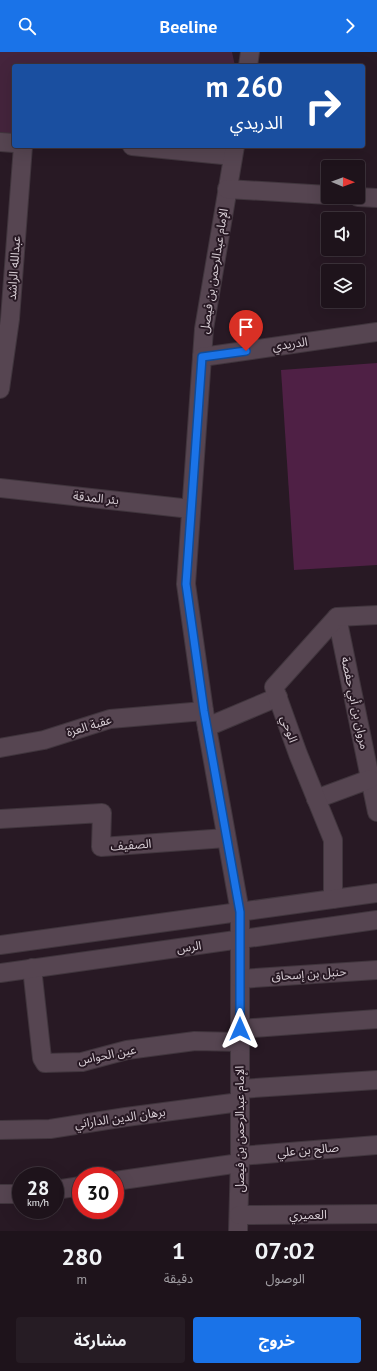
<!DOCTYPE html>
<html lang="ar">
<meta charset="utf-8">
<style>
:root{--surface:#1e131b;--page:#261c24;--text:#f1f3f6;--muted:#a19ea3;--line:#3c323a;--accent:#1a73e8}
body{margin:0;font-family:"PT Sans","Noto Sans Arabic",sans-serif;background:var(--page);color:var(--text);direction:rtl;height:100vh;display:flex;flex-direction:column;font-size:15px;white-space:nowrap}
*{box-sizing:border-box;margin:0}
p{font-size:13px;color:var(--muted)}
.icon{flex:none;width:22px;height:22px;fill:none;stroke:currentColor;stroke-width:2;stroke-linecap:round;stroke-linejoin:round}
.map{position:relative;height:1179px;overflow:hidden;direction:ltr}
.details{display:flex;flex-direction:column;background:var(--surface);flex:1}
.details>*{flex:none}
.hud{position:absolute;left:12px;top:12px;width:353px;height:84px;border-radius:4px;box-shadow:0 4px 16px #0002,0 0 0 1px var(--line);direction:rtl;background:#1a4fa0;color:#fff;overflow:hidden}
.needle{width:26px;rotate:91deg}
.tools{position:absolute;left:321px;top:108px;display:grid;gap:8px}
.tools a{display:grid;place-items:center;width:44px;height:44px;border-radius:4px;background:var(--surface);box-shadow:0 4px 16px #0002,0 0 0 1px var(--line);font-size:20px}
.speed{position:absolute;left:12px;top:1115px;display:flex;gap:8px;font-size:20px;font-weight:700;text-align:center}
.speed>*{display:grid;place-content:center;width:52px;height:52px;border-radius:50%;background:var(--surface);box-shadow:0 4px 16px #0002,0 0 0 1px var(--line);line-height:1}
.speed small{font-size:10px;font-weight:400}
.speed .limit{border:6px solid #d22;background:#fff;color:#111}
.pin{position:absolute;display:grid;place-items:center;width:34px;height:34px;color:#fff;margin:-41px -17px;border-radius:50% 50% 50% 0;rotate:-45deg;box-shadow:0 0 4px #0007}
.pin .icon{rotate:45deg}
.me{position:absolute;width:44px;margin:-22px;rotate:0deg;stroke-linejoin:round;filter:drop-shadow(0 0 3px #0008)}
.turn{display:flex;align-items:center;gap:14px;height:84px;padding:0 16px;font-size:18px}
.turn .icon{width:52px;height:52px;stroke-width:2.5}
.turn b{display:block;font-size:28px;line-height:34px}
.eta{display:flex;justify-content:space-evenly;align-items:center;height:68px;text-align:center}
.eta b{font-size:24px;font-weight:700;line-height:28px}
.cta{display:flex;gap:8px;margin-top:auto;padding:8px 16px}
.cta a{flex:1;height:46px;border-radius:4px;background:var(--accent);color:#fff;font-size:16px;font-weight:700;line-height:46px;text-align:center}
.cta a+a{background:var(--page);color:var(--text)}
header{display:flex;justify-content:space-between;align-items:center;height:52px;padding:0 16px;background:var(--accent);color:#fff;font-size:18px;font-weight:700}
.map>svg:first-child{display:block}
.green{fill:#44243c}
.building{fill:#4f2045}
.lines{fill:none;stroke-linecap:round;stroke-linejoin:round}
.minor-casing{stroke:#40353d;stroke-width:20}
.minor{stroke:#564551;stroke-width:18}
.route-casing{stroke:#114b97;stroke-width:10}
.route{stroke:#1a73e8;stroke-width:7}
.labels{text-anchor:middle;stroke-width:4;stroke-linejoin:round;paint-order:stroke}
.street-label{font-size:12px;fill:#d8ced5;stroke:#281924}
</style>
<header><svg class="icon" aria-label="forward" viewBox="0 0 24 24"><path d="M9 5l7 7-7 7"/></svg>Beeline<svg class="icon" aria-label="search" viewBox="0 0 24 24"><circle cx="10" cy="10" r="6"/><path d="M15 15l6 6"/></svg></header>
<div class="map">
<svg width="377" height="1179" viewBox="0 0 377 1179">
<rect width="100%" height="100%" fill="#281924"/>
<polygon class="green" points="0,0 232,0 235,14 14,14 14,83 0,83"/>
<polygon class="building" points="377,311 377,513 294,518 281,318"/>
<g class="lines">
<defs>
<g id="minor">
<polyline points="248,14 250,0"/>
<polyline points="0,90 14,91"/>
<polyline points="132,94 233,104"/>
<polyline points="235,94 204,277 186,532 204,659 240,860 240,1104 238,1179"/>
<polyline points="227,137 328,143"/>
<polyline points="358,145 377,146"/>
<polyline points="202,305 377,280"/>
<polyline points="0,337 10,267 23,94"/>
<polyline points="0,436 191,457"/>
<polyline points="337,565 377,760"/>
<polyline points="207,675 278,645"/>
<polyline points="0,696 44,688 110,667 204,659"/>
<polyline points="316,747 370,727"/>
<polyline points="0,767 102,761 101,795 226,786"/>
<polyline points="333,847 333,788 298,702 274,635 337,565 377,563"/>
<polyline points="0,893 377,841"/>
<polyline points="32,916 42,1006 45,1011 82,1010 127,998 195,989 240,990"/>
<polyline points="0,921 377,868"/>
<polyline points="240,927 377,918"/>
<polyline points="240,977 377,967"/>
<polyline points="240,1037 377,1028"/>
<polyline points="0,1078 50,1077 126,1065 240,1050"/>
<polyline points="240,1104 377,1093"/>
<polyline points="115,1129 240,1111"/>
<polyline points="55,1138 81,1134"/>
<polyline points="0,1142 21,1142"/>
<polyline points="239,1163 377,1162"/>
</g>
</defs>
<use href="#minor" class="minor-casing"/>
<use href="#minor" class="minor"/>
</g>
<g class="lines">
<defs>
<polyline id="route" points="240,977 240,860 204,659 186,532 202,305 246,299"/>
</defs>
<use href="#route" class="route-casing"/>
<use href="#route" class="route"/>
</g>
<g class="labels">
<g class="street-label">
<text transform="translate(14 216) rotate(-86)" y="4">عبدالله الراشد</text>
<text transform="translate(214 219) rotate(-81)" y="4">الإمام عبدالرحمن بن فيصل</text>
<text transform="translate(290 292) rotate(-8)" y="4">الدريدي</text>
<text transform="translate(96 446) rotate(6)" y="4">بئر المدقة</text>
<text transform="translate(355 651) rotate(78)" y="4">مروان بن أبي حفصة</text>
<text transform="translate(89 674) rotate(-17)" y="4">عقبة العزة</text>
<text transform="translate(289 677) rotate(70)" y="4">الوحي</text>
<text transform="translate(131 793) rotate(-4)" y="4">الصفيف</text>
<text transform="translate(189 895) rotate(-8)" y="4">الرس</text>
<text transform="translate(309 922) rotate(-4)" y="4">حنبل بن إسحاق</text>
<text transform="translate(107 1003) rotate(-11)" y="4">عين الحواس</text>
<text transform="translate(120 1066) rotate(-8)" y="4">برهان الدين الداراني</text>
<text transform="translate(240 1077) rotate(-90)" y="4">الإمام عبدالرحمن بن فيصل</text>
<text transform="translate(308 1098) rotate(-5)" y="4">صالح بن علي</text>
<text x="308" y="1167">العميري</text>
</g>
</g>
</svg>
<div class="tools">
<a><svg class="needle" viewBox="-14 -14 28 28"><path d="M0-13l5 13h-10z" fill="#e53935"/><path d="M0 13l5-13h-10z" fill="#a19ea3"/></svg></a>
<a><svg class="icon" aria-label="sound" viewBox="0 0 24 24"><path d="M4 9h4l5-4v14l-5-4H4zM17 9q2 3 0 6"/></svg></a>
<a><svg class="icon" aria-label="layers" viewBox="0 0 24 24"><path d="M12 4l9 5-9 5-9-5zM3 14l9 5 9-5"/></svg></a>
</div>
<div class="speed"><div>28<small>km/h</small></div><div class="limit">30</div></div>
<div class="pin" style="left:246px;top:299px;background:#d93025"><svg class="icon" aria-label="arrive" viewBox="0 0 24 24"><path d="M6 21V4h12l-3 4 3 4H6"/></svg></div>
<svg class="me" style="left:240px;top:977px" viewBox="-20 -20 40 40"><path d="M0-17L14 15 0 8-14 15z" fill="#1a73e8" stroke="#fff" stroke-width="4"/></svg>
<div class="hud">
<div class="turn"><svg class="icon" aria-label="right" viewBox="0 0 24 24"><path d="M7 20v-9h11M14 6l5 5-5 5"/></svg><div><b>260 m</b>الدريدي</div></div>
</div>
</div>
<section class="details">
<div class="eta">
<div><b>07:02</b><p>الوصول</p></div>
<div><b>1</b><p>دقيقة</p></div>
<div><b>280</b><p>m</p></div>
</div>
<div class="cta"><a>خروج</a><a>مشاركة</a></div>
</section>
